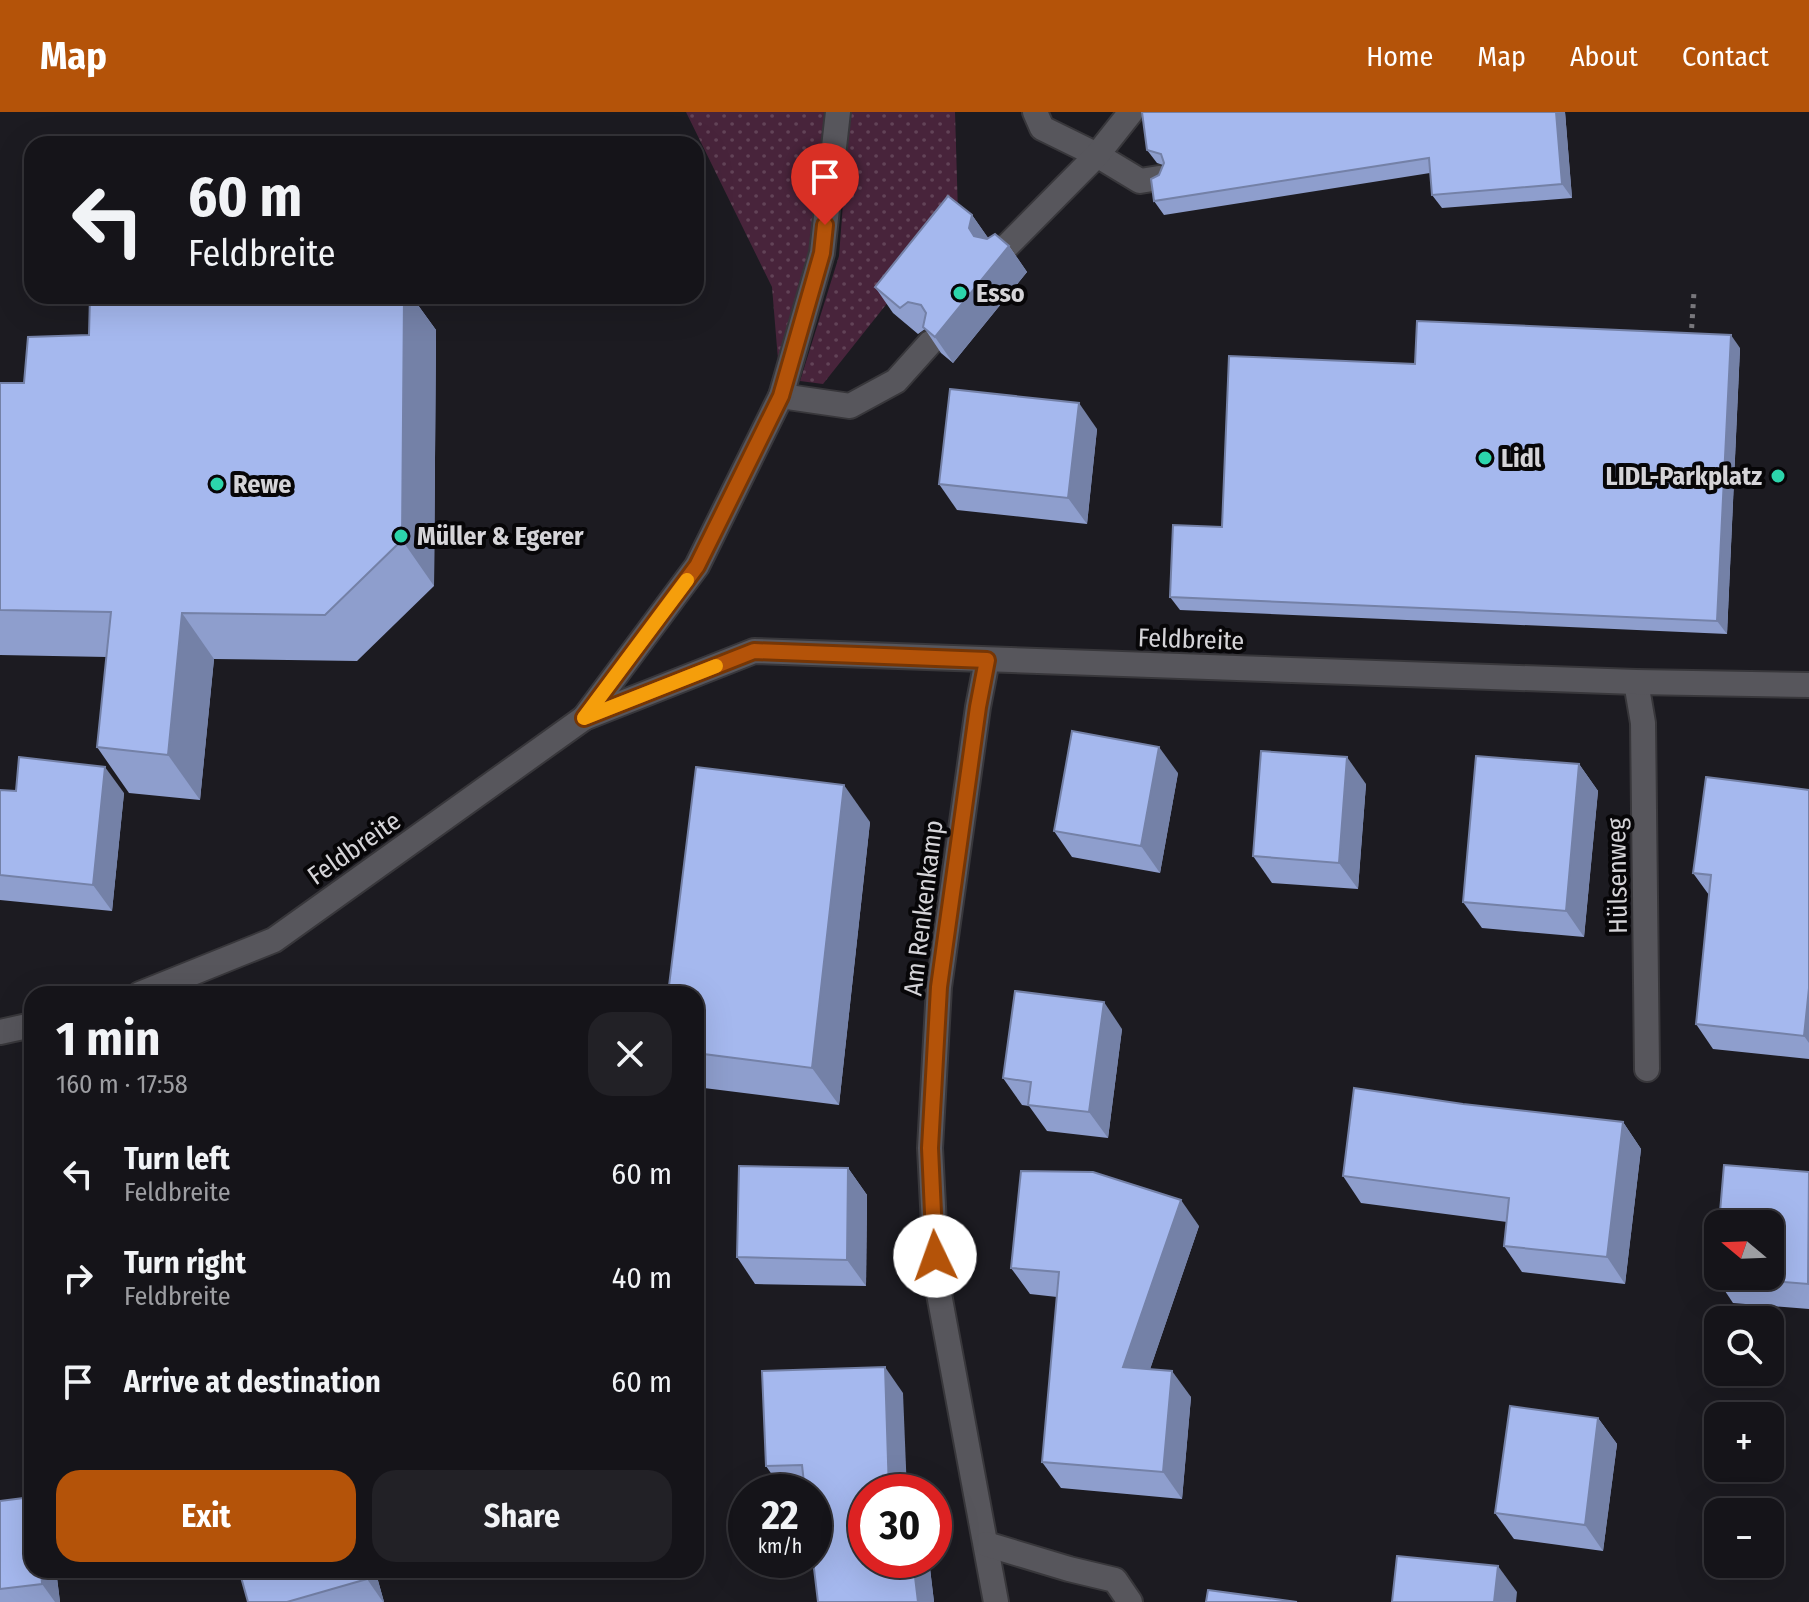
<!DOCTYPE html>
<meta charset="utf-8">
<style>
:root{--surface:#151419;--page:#222126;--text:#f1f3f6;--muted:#9d9ea2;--line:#343338;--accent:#b45309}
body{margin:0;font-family:"Fira Sans Condensed",sans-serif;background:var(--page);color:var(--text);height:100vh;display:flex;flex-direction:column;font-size:30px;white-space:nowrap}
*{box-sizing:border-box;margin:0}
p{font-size:26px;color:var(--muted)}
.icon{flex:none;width:44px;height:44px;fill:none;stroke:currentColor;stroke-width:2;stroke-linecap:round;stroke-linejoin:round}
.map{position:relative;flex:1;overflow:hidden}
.side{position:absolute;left:24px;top:874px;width:680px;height:592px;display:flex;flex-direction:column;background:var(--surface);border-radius:24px;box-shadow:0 8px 32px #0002,0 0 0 2px var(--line)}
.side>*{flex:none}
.top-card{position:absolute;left:24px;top:24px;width:680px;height:168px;border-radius:24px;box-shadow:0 8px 32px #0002,0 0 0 2px var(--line);background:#151419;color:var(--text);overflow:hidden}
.needle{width:52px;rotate:289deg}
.buttons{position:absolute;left:1704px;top:1098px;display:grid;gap:16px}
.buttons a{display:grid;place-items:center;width:80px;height:80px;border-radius:16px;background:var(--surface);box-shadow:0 8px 32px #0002,0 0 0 2px var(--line);font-size:40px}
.speed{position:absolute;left:728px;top:1362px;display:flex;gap:16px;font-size:40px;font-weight:700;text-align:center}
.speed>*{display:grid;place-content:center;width:104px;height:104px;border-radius:50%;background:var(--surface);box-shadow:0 8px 32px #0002,0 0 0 2px var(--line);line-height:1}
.speed small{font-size:20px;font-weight:400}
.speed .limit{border:12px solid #d22;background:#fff;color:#111}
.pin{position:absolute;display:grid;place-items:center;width:68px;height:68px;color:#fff;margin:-82px -34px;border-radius:50% 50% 50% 0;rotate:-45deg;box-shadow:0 0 8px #0007}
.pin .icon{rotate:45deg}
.me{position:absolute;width:88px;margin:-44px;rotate:357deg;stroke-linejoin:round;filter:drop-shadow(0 0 6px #0008)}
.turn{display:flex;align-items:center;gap:28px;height:168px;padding:0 32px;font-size:36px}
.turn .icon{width:104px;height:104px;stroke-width:2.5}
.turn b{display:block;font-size:56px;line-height:68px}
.round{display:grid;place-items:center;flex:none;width:84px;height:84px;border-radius:24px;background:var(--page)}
.summary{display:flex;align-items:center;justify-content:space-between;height:136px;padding:0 32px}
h1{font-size:48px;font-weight:700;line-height:60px}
.cta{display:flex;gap:16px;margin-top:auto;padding:16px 32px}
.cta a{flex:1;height:92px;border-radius:24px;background:var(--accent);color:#fff;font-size:32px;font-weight:700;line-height:92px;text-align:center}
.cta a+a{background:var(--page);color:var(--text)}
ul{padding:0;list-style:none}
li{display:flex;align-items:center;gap:24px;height:104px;padding:0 32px}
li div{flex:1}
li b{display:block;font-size:30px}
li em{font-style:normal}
header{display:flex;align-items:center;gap:48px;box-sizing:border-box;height:112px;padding:0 40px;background:var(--accent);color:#fff}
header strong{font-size:38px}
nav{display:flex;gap:44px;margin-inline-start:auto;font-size:28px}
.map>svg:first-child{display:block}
.grass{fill:url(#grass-dots)}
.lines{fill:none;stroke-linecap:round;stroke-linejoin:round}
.service-casing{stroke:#38373b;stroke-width:28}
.minor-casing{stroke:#38373b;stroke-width:28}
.path{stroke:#78777c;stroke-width:5;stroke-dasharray:4 6;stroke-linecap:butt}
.service{stroke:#57565c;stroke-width:24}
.minor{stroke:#57565c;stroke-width:24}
.wall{fill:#8e9ecd}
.shaded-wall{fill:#7481a7}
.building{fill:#a5b8ee;stroke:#7481a7;stroke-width:2}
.route-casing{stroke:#753606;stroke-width:20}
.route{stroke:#b45309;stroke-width:14}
.slow{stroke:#f59e0b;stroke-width:14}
.poi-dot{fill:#2cd5ab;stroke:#070608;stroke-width:3}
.labels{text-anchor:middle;stroke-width:8;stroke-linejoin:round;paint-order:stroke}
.poi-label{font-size:26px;font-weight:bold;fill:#d5d4d8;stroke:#070608;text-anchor:start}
.street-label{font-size:26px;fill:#d5d4d8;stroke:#070608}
</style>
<header>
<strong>Map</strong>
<nav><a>Home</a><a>Map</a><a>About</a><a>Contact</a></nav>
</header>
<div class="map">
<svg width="1809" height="1490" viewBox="0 0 1809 1490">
<defs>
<pattern id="grass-dots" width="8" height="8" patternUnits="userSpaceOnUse" patternTransform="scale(2)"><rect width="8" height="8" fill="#48243b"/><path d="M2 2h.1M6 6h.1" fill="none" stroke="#624357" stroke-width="1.8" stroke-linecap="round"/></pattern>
</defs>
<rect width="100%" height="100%" fill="#1c1b21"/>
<g class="grass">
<polygon points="686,0 838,0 815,165 781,284 772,175"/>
<polygon points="850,0 955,0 958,102 823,272 800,269 839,144"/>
</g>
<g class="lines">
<defs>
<g id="service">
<polyline points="1035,0 1042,16 1097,43 1140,69 1159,66"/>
<polyline points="1002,139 1097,43 1131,0"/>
<polyline points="781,284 850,294 896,269 930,231"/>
</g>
<g id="minor">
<polyline points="987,548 978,595 939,875 930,1036 937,1171 996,1490"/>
<polyline points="1636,570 1643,611 1647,957"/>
<polyline points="584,606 697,454 781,284 822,141 838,0"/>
<polyline points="140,882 274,828 584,606 754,539 1636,570 1809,573"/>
<polyline points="0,920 32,913"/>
<polyline points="986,1432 1069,1457 1115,1468 1130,1490"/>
</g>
</defs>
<use href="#service" class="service-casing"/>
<use href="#minor" class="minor-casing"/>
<polyline class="path" points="1691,226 1694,180"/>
<use href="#service" class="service"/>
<use href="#minor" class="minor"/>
</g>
<g class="wall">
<polygon points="1565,0 1572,86 1442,96 1432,83 1430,61 1164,103 1154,89 1159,63 1163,53 1157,51 1147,38"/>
<polygon points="972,103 988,126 1009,134 1027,160 953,251 941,241 925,217 918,222 893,201 875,175"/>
<polygon points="415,189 436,218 434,474 357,549 214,547 200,688 129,681 97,635 107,545 0,543 0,271 24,271 89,223"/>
<polygon points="1740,236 1727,522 1180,498 1170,485 1222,415 1415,252"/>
<polygon points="1097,317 1087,412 957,398 939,372"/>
<polygon points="1579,652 1598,679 1584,825 1482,816 1463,790"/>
<polygon points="1178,661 1160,761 1072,745 1054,719"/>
<polygon points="1366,672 1358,777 1272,771 1253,744"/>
<polygon points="0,678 124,681 112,799 0,788"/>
<polygon points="1809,678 1809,947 1713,937 1696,912 1709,783 1693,761"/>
<polygon points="870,710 839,993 696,975 696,882"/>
<polygon points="1122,917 1108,1026 1047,1019 1029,994 1022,993 1003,966"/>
<polygon points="1463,992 1623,1010 1641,1037 1625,1172 1522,1160 1504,1134 1507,1110 1361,1091 1343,1064"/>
<polygon points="848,1056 867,1083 866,1174 755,1172 737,1145"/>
<polygon points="1809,1060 1809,1197 1733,1191 1715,1164"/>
<polygon points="1199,1114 1150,1257 1191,1285 1182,1387 1061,1376 1042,1350 1057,1185 1030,1182 1011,1156"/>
<polygon points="903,1281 866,1448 929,1448 934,1490 818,1490 814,1380 784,1380 766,1354"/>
<polygon points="1598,1306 1617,1332 1603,1439 1514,1427 1495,1401"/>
<polygon points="0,1389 32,1458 56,1458 60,1490 0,1490"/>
<polygon points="239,1458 375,1458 384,1490 248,1490"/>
</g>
<g class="shaded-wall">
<polygon points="1556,0 1565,0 1572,86 1562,72"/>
<polygon points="972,103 991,130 992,150 969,116"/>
<polygon points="1009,134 1027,160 953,251 935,225"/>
<polygon points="404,184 415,184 415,189 436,218 434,474 402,428"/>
<polygon points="1731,223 1740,236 1727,522 1717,509"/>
<polygon points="1079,291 1097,317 1087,412 1068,386"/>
<polygon points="182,501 214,547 200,688 168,643"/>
<polygon points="1159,635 1178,661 1160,761 1141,734"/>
<polygon points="1347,645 1366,672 1358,777 1339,751"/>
<polygon points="1579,652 1598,679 1584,825 1566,799"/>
<polygon points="105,655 124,681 112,799 93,773"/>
<polygon points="844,673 870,710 839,993 812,956"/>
<polygon points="1809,876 1809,931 1804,924"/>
<polygon points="1104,890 1122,917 1108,1026 1089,1000"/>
<polygon points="1623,1010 1641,1037 1625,1172 1607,1145"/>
<polygon points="848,1056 867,1083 866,1174 847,1148"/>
<polygon points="1181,1088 1199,1114 1142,1281 1123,1255"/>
<polygon points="885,1255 903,1281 907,1380 889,1380"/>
<polygon points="1172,1259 1191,1285 1182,1387 1163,1360"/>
<polygon points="1598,1306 1617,1332 1603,1439 1585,1413"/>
<polygon points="913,1448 929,1448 934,1490 918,1490"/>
<polygon points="1498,1454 1517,1480 1516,1490 1494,1490"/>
<polygon points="41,1458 56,1458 60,1490 55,1490 42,1472"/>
<polygon points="364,1458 375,1458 384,1490 383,1490 367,1467"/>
</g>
<g class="building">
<polygon points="1142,0 1556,0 1562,72 1432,83 1429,46 1154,89 1151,67 1159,63 1164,51 1161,42 1147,38"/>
<polygon points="948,84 972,103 969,116 974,124 987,127 995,122 1009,134 935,225 923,215 926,201 921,193 908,190 900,196 875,175"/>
<polygon points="90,184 404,184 402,428 325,503 182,501 168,643 97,635 111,500 0,498 0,271 24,271 28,225 89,223"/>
<polygon points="1417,209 1731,223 1717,509 1170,485 1173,413 1222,415 1229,244 1415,252"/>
<polygon points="950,277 1079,291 1068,386 939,372"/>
<polygon points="1072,619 1159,635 1141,734 1054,719"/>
<polygon points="1261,639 1347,645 1339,751 1253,744"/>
<polygon points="1476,644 1579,652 1566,799 1463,790"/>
<polygon points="19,645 105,655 93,773 0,763 0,678 16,679"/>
<polygon points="696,655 844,673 812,956 696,941 696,882 668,882"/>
<polygon points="1706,665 1809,678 1809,876 1804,924 1696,912 1711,763 1693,761"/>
<polygon points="1015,879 1104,890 1089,1000 1028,993 1031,970 1003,966"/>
<polygon points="1354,976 1463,992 1623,1010 1607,1145 1504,1134 1509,1086 1343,1064"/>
<polygon points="1724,1053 1809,1060 1808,1172 1715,1164 1718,1126 1718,1164 1770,1164 1770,1112 1719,1112"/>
<polygon points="739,1054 848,1056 847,1148 737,1145"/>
<polygon points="1021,1059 1093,1060 1181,1088 1123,1255 1172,1259 1163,1360 1042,1350 1059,1160 1011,1156"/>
<polygon points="885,1255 889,1380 866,1380 866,1448 913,1448 918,1490 818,1490 813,1448 814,1380 805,1380 802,1353 766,1354 762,1259"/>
<polygon points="1510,1294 1598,1306 1585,1413 1495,1401"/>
<polygon points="32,1385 32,1458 41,1458 42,1472 0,1477 0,1389"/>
<polygon points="1397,1444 1498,1454 1494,1490 1392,1490"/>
<polygon points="239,1458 364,1458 367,1467 287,1490 248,1490"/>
<polygon points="1208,1478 1297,1490 1206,1490"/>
</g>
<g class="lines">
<defs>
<polyline id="route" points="825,113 822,141 781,284 697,454 584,606 754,539 987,548 978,595 939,875 930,1036 935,1144"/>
</defs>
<use href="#route" class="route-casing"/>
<use href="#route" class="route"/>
<polyline class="slow" points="687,468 584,606 716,554"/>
</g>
<g class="poi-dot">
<circle cx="960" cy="181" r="8"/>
<circle cx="1485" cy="346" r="8"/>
<circle cx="1778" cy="364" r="8"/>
<circle cx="217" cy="372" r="8"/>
<circle cx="401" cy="424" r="8"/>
</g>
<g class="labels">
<g class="poi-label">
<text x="976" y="190">Esso</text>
<text x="1501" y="355">Lidl</text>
<text x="1762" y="373" text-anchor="end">LIDL-Parkplatz</text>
<text x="233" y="381">Rewe</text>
<text x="417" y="433">Müller &amp; Egerer</text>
</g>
<g class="street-label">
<text transform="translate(1191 527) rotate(2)" y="9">Feldbreite</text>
<text transform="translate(354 736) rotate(-35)" y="9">Feldbreite</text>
<text transform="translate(1617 764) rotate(-91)" y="9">Hülsenweg</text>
<text transform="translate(923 796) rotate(-83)" y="9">Am Renkenkamp</text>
</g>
</g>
</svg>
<div class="buttons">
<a><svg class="needle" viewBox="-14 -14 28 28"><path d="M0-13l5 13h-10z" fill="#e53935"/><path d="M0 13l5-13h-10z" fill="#9d9ea2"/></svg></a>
<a><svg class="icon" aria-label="search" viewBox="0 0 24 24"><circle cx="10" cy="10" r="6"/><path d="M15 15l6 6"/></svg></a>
<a>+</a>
<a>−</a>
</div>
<div class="speed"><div>22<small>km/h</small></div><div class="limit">30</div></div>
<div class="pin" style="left:825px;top:113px;background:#d93025"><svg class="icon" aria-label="arrive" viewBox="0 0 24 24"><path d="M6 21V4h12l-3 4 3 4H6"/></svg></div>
<svg class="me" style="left:935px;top:1144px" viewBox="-20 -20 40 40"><circle r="19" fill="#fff"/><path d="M0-13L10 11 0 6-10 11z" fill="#b45309"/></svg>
<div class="top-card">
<div class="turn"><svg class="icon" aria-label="left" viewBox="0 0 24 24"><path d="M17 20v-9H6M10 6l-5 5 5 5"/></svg><div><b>60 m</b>Feldbreite</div></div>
</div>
<section class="side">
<div class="summary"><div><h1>1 min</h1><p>160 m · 17:58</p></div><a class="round"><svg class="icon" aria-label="close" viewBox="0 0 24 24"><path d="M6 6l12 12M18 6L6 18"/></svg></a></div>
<ul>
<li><svg class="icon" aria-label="left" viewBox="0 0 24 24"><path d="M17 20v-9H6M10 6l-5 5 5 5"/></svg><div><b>Turn left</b><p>Feldbreite</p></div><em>60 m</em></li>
<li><svg class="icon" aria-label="right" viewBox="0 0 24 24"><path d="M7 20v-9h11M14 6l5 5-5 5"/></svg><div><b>Turn right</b><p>Feldbreite</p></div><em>40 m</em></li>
<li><svg class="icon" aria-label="arrive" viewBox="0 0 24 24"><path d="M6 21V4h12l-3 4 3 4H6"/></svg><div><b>Arrive at destination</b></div><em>60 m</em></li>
</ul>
<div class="cta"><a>Exit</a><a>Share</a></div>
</section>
</div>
